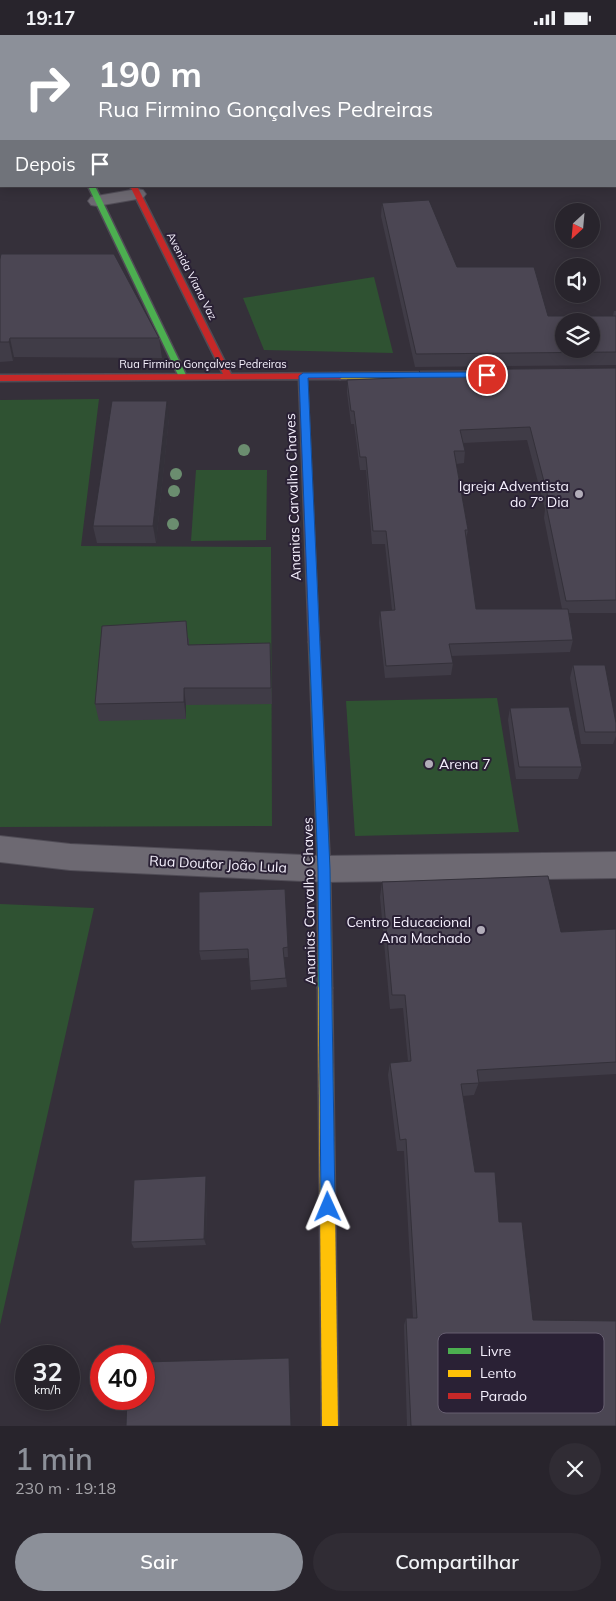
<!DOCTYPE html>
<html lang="pt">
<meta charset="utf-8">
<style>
:root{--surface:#28242c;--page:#302c34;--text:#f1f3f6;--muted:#a5a4a9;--line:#444148;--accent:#8c9099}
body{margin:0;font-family:Mulish,sans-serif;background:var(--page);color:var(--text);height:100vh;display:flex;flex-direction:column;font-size:19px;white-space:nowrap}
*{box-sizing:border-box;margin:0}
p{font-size:16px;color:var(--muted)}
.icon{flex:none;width:28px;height:28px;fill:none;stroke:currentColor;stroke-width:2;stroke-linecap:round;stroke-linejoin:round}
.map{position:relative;height:1391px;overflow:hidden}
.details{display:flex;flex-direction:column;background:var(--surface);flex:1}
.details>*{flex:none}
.top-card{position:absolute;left:0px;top:0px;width:616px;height:152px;box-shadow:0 2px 12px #0003,0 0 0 1px var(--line);background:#8c9099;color:#fff;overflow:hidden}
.needle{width:32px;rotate:206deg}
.tools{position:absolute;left:555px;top:168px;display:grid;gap:10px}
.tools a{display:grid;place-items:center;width:45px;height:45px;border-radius:50%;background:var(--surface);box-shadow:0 2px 12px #0003,0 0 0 1px var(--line);font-size:25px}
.speed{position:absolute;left:15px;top:1310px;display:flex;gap:10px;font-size:25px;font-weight:700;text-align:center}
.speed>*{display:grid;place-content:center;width:65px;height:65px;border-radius:50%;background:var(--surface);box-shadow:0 2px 12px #0003,0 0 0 1px var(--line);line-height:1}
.speed small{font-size:12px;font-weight:400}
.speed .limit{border:8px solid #d22;background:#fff;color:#111}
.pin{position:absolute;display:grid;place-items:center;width:42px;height:42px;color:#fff;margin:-21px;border:2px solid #fff;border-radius:50%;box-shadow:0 1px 5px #0007}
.me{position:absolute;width:55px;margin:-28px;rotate:359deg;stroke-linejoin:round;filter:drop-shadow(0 0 4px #0008)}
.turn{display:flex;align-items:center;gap:18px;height:105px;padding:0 15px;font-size:22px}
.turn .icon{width:65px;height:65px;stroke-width:2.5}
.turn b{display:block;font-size:35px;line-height:42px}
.then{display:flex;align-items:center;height:48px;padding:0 15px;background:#0003;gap:10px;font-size:19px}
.round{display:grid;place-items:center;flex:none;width:52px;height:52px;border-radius:26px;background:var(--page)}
.headline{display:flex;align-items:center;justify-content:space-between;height:85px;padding:0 15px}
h1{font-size:30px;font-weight:600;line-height:38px;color:var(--accent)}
.action{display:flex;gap:10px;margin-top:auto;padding:10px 15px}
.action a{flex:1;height:58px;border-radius:30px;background:var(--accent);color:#fff;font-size:20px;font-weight:600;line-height:58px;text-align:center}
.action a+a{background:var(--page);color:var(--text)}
.status{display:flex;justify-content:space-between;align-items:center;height:35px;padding:0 25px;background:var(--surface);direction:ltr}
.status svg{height:14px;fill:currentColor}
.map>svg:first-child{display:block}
.green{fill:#2f5232}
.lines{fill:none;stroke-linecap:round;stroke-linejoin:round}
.street-casing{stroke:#504c56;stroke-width:2}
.fast-casing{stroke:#504c56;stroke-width:3}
.slow-casing{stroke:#504c56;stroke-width:3}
.jam-casing{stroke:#504c56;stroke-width:3}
.street{fill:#6d6972;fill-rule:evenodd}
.fast{fill:#4caf50;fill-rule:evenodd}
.slow{fill:#ffc107;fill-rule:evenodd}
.jam{fill:#c62828;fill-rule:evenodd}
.tree{fill:#6b8d6f}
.wall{fill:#403c47;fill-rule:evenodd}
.shaded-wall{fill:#34313a}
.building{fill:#4b4653;stroke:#34313a;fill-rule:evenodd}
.route{fill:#1a73e8;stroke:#114b97}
.poi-dot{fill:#b2adb9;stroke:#2a2135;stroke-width:2}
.labels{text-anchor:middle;stroke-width:4;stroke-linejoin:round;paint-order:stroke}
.far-street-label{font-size:11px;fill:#f5f0fd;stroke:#2a2135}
.poi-label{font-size:14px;fill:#f5f0fd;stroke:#2a2135;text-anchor:end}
.street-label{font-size:14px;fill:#f5f0fd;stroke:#2a2135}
.key{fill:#2a2135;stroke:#675f71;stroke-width:1}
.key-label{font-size:14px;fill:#f5f0fd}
</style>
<div class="status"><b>19:17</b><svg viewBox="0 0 49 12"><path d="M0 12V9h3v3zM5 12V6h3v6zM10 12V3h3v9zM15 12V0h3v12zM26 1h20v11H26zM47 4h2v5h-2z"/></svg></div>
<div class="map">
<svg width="616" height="1391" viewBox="0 0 616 1391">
<rect width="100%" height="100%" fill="#35303a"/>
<g class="green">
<polygon points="374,242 393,318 264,315 243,263"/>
<polygon points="99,364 81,511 271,512 272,791 0,792 0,365"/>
<polygon points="196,435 267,435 266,505 191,506"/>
<polygon points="497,663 519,797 355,801 346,666"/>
<polygon points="0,869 94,873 0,1290"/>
</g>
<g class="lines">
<defs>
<g id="street">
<rect x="0" y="54" width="1" height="10"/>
<polygon points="137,154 143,155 146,159 143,163 97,171 91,170 88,166 91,162"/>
<polygon points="0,801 70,809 324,821 616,817 616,843 324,847 70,835 0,827"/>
</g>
<g id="fast">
<rect x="568" y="0" width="6" height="1"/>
<rect x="600" y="0" width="6" height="1"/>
<rect x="615" y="26" width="1" height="6"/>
<rect x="615" y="58" width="1" height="4"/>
<polygon points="88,151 95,151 187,342 186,344 180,344 179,342"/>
<polygon points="314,603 319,607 330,834 332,953 330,957 325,959 320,957 318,953 318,834 309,607"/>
</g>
<g id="slow">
<rect x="25" y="0" width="6" height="1"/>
<polygon points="55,0 61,0 62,1 56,1"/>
<rect x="615" y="116" width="1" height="7"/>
<polygon points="457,337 460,338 460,342 340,344 336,341 340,338"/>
<polygon points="325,947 330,949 332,953 338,1391 322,1391 318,953 320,949"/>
</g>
<polygon id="jam" points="130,151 137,151 231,339 340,338 344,341 340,344 307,344 319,607 318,610 310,610 309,607 299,344 0,346 0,340 223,339"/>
</defs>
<use href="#street" class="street-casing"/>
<use href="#fast" class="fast-casing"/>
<use href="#slow" class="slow-casing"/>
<use href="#jam" class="jam-casing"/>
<use href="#street" class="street"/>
<use href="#fast" class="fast"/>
<use href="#slow" class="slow"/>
<use href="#jam" class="jam"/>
</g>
<g class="tree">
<circle cx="244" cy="415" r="6"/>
<circle cx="176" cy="439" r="6"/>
<circle cx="174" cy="456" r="6"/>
<circle cx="173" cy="489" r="6"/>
</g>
<g class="wall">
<polygon points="96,0 252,0 250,1 97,1"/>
<polygon points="283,0 430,0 420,1 292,1"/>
<polygon points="382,168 457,232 548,281 613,281 614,276 616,276 616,330 415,332 381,181"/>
<polygon points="0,224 159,303 162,323 14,322 13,326 0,327"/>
<path d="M616,333V578H569L573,605L570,617L451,621L453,628L451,640L385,643L379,588L380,576L392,575L385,509H372L366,435H360L354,389H351L347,358V345L419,342V335ZM527,405L545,474L544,483L562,574H476L466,504L468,495L456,429L464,428L465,416L463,408Z"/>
<polygon points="169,383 156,508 97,508 93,491"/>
<polygon points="189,603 189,610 270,608 272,669 186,670 186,684 99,686 95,669"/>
<polygon points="573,630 616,697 616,701 613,709 581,709 570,643"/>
<polygon points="510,673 582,732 578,744 516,744 508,685"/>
<polygon points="382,847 561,897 616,894 616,1039 479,1047 474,1060 463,1061 475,1137 499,1187 533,1285 616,1391 407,1391 404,1290 406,1283 413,1283 404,1116 397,1116 388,1040 390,1028 408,1026 403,973 390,974 380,862"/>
<polygon points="285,854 288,922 284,922 287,952 251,955 248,923 201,925 199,916"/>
<polygon points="207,1149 206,1210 134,1213 131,1207"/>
</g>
<g class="shaded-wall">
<polygon points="211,0 217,0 217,1 203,1"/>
<polygon points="239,0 252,0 250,1 238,1"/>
<polygon points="399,0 430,0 420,1 399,1"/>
<polygon points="10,303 14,322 13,326 9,307"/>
<polygon points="167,366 169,383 156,508 153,491"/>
<polygon points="184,653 186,670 186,684 184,667"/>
<polygon points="206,1141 207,1149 206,1210 204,1204"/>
</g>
<g class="building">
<polygon points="102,0 211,0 203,1 103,1"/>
<polygon points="222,0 239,0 238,1 230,1"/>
<polygon points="346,0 406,0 407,1 347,1"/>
<path d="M429,165L457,232H534L548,281H616V317L416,319L382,168ZM564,286H591V314H564Z"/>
<polygon points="1,219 114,219 159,303 10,303 9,307 0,307 0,224"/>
<polygon points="616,333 616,565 566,566 546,470 550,470 530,392 460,395 465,416 454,416 468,495 465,495 476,574 568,574 573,605 449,609 453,628 386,631 380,576 395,575 386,496 373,496 366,422 360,422 354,376 351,376 347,345 421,342 419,335"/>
<polygon points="112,366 167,366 153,491 93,491"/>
<polygon points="186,586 188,610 270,608 271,653 184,653 184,667 95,669 102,591"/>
<polygon points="573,630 605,630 616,688 616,697 585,697"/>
<polygon points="569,672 582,732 519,732 510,673"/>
<polygon points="548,841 561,897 616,894 616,1027 477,1035 479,1048 461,1049 475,1137 495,1137 499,1187 522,1187 533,1285 616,1286 616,1391 411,1391 406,1283 417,1283 406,1104 400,1105 390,1028 411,1026 405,960 392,960 382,847"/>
<polygon points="285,854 288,912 283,913 286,943 250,946 248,914 199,916 199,857"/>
<polygon points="206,1141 204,1204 131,1207 134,1145"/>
<polygon points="289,1323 291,1391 126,1391 127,1364 144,1364 144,1327"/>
</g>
<polygon class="route" points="487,337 492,340 490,342 308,343 330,834 335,1172 333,1177 328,1179 323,1177 321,1172 318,834 299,341 303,338"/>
<g class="poi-dot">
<circle cx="579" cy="459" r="5"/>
<circle cx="429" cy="729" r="5"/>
<circle cx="481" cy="895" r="5"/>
</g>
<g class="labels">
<g class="far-street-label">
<text transform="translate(192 241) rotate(63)" y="4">Avenida Viana Vaz</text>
<text x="203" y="333">Rua Firmino Gonçalves Pedreiras</text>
</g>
<g class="poi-label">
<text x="569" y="456">Igreja Adventista<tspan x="569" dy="16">do 7º Dia</tspan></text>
<text x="439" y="734" text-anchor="start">Arena 7</text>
<text x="471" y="892">Centro Educacional<tspan x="471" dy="16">Ana Machado</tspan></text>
</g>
<g class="street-label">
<text transform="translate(293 462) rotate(-92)" y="5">Ananias Carvalho Chaves</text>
<text transform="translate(218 829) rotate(3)" y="5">Rua Doutor João Lula</text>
<text transform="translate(309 866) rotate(-91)" y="5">Ananias Carvalho Chaves</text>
</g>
</g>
<rect x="438" y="1298" width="166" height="80" rx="8" class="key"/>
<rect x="448" y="1313" width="23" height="6" fill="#4caf50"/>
<rect x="448" y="1335" width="23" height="7" fill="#ffc107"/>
<rect x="448" y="1358" width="23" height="6" fill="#c62828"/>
<g class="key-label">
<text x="480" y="1321">Livre</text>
<text x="480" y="1343">Lento</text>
<text x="480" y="1366">Parado</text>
</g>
</svg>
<div class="tools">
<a><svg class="needle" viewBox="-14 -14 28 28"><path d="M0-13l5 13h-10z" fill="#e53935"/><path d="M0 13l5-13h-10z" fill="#a5a4a9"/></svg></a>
<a><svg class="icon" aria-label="sound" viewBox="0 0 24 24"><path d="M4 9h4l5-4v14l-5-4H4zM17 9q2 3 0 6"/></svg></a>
<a><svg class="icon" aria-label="layers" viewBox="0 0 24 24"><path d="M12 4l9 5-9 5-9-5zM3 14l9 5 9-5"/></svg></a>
</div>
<div class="speed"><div>32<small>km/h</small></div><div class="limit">40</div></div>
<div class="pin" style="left:487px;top:340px;background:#d93025"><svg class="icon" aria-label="arrive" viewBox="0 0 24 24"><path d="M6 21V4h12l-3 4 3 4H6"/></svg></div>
<svg class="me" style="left:328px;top:1172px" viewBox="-20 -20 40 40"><path d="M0-17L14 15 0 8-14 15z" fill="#1a73e8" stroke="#fff" stroke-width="4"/></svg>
<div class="top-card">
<div class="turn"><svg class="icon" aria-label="right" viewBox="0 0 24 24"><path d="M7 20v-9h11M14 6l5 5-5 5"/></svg><div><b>190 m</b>Rua Firmino Gonçalves Pedreiras</div></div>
<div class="then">Depois<svg class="icon" aria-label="arrive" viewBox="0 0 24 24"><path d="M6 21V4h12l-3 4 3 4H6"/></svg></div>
</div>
</div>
<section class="details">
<div class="headline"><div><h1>1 min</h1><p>230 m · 19:18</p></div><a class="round"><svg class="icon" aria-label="close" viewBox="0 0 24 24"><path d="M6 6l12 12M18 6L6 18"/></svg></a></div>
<div class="action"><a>Sair</a><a>Compartilhar</a></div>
</section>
